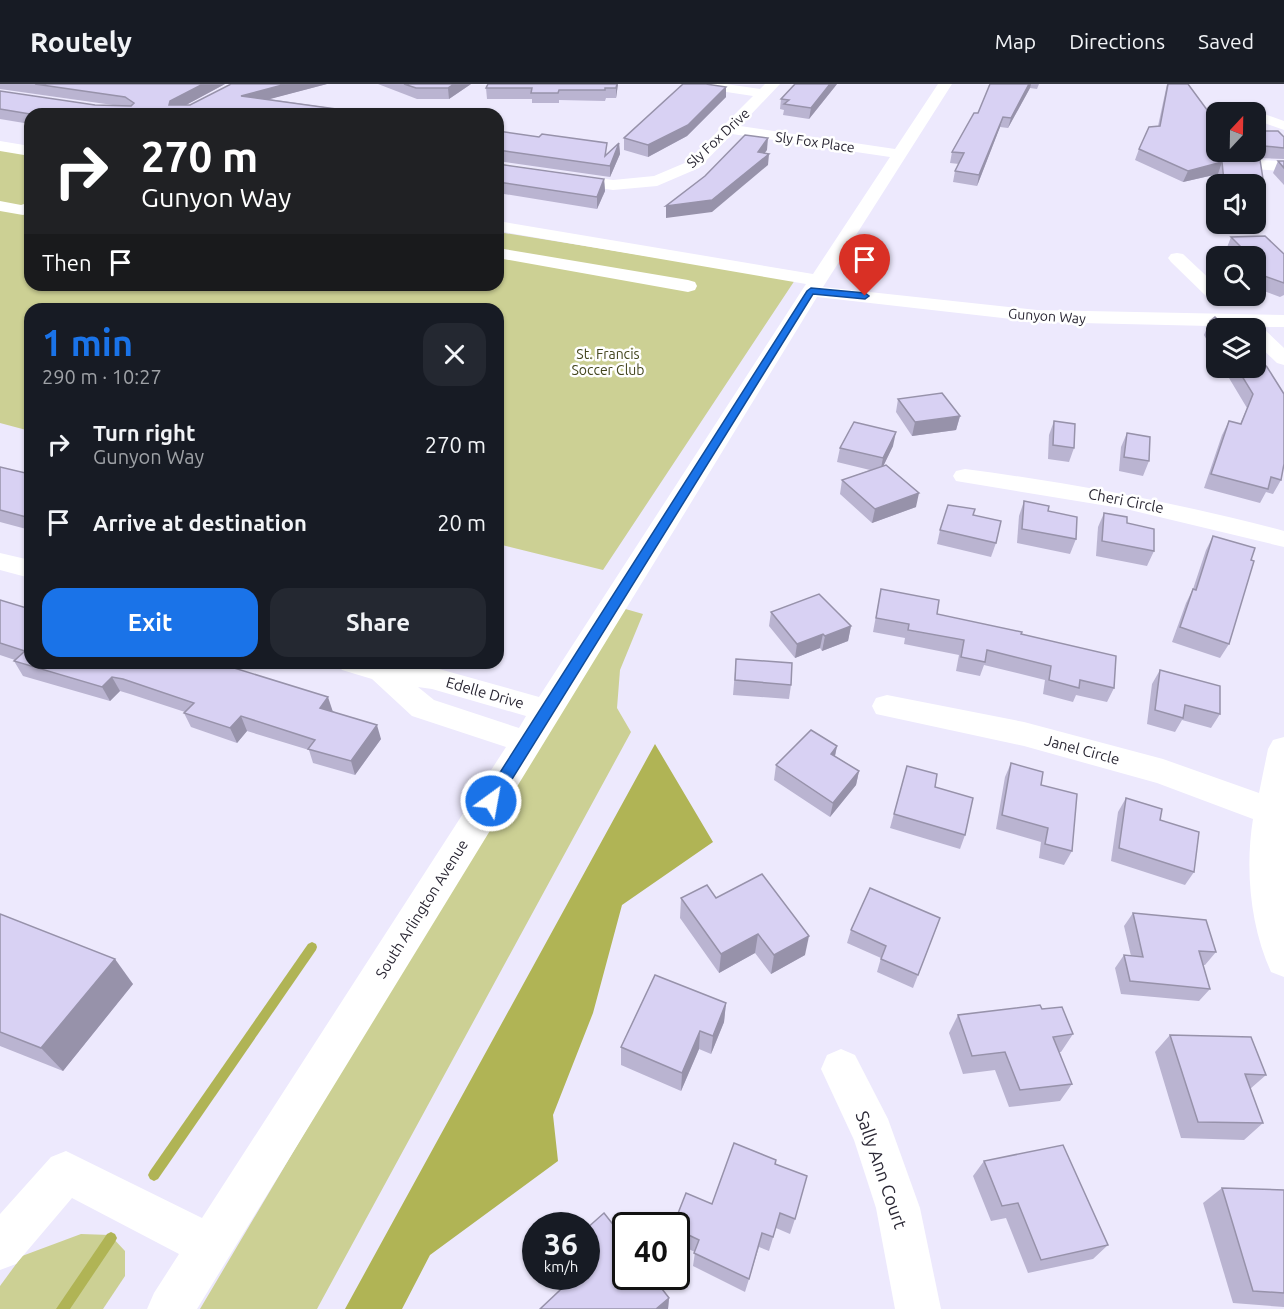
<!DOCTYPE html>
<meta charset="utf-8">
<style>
:root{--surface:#171b24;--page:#242831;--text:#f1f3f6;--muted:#9ea1a6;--line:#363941;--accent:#1a73e8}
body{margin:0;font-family:Ubuntu,sans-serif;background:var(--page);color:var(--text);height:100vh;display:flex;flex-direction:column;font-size:22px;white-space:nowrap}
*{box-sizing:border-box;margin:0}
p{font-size:20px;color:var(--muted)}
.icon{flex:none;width:33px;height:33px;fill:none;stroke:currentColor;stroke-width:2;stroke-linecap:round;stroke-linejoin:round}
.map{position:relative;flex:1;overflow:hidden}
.sheet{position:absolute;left:24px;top:219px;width:480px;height:366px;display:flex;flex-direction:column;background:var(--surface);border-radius:18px;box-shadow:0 2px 4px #0004}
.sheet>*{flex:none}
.banner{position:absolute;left:24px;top:24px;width:480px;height:183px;border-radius:18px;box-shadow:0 2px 4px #0004;background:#202124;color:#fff;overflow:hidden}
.needle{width:39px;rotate:22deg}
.fabs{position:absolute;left:1206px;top:18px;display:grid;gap:12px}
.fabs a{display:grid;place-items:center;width:60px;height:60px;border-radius:12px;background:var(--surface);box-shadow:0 2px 4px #0004;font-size:30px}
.speed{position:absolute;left:522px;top:1128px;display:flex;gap:12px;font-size:30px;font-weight:700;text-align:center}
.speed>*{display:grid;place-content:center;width:78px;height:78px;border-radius:50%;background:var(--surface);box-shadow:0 2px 4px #0004;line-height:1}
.speed small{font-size:15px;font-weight:400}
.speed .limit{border:3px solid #111;border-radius:9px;background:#fff;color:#111}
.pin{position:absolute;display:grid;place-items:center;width:51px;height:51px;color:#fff;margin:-62px -26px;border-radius:50% 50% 50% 0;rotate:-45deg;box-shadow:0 0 6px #0007}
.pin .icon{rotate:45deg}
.me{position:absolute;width:66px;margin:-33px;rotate:32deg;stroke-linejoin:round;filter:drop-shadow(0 0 4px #0008)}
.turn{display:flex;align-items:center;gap:21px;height:126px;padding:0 18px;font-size:27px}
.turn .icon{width:78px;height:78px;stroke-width:2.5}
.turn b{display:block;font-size:42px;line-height:51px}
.then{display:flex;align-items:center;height:57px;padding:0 18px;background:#0003;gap:12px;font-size:22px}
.round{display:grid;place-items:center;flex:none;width:63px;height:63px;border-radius:18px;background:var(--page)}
.headline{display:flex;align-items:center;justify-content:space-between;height:102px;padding:0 18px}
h1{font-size:36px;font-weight:700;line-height:45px;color:var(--accent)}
.button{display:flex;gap:12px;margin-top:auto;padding:12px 18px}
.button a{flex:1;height:69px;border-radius:18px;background:var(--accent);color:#fff;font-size:24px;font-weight:700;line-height:69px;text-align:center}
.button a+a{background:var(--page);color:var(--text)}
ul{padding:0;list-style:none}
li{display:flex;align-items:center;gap:18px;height:78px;padding:0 18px}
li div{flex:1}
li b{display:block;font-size:22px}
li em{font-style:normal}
header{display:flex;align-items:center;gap:36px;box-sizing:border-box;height:84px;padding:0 30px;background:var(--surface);border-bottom:2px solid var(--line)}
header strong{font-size:28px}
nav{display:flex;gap:33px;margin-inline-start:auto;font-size:21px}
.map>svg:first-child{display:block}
.green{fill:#ccd094}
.water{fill:#b0b455}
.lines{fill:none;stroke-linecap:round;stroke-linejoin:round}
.stream{fill:#b0b455;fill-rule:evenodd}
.minor{fill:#fff;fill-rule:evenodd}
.wall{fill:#bab4d1}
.shaded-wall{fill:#9792aa}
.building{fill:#d8d1f3;stroke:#9792aa;stroke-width:1.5}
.route{fill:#1a73e8;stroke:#114b97;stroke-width:1.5}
.labels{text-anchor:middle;stroke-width:5;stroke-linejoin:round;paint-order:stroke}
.far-street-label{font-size:14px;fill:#2a2734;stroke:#fff}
.far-park-label{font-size:14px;fill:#43451d;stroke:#fff}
.street-label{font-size:15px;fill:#2a2734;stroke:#fff}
.near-street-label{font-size:18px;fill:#2a2734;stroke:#fff}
</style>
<header>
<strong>Routely</strong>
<nav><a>Map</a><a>Directions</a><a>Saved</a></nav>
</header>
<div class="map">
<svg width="1284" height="1225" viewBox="0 0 1284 1225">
<rect width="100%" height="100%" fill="#ede9fd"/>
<g class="green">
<polygon points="0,66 30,71 30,201 498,201 498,148 795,196 603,486 498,460 498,225 30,225 30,347 0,339"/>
<polygon points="622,524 643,530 620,586 617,624 631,648 317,1225 200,1225 515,694"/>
<polygon points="81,1150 110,1151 125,1167 125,1192 103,1225 0,1225 0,1202 22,1172"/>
</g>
<polygon class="water" points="655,660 713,758 622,821 593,929 553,1031 558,1077 430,1171 402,1225 345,1225"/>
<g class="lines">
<g class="stream">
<polygon points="312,858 316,860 317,863 316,866 158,1095 154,1097 150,1095 148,1091 150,1087 308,860"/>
<polygon points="111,1148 115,1150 117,1154 115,1158 70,1225 56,1225 107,1150"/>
</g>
<g class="minor">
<path d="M693,0H726L760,5L765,0H780L740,42L895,65L938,0H952L823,203L1037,226L1284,231V243H1259L1263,244L1284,264V281L1277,279L1256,259V244H1248L1253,243L1037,238L817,213L197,1225H147L154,1209L179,1170L72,1114L16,1180L0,1186V1130L51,1073L66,1067L202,1134L506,663L412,632L372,595L342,586L337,579H395L432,583L539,613L806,200L498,147V137L813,190L890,73L732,50L699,84L657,102L613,106L498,89V79L613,96L654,92L687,78L753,12L700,4ZM418,603L432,605L526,632L519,644L434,616Z"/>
<polygon points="1256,27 1284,37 1284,46 1256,36 1256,28 1251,28"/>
<polygon points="0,57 30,62 30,72 0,67"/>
<polygon points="1223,75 1284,77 1284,87 1217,83 1215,80"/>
<polygon points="0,117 21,121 30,118 30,129 23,131 0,127"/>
<polygon points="498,164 688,196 695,198 697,202 695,206 688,208 498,174"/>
<polygon points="1177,169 1183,170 1216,201 1216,212 1225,212 1223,215 1209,215 1171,178 1168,174 1171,170"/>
<path d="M965,385C1073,399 1179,419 1284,447V463L1126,425L956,397L953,392L956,387Z"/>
<polygon points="0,469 30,476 30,494 0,486"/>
<path d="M887,611L1024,638L1163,675L1259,709L1268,665L1273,656L1284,653V893L1271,888C1250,842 1245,784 1253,735L1157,699L1024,662L876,630L872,622L876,614Z"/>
<polygon points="841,965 855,971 888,1035 920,1124 941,1225 895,1225 876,1124 854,1056 821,985 827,971"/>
</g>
</g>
<g class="wall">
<polygon points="0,0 225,0 186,21 190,21 231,0 327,0 269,15 373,30 30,30 30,40 0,35 0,7 95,21 113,21 0,5"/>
<polygon points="378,0 471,0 449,15 417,15"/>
<polygon points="488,0 618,0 616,14 606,14 605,17 559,16 559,19 532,19 532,15 487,15 486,4"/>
<polygon points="837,0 809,35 783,31 784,26 780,25 781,15"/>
<polygon points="990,0 1039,0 1037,5 1030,4 1008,44 1000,43 977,102 953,98 955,87 959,80 950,79 952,68 978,29"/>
<polygon points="1167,0 1188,0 1216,68 1256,68 1256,47 1284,53 1284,75 1259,74 1255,70 1254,74 1223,73 1222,74 1264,101 1259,113 1256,113 1256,100 1219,100 1218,90 1183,98 1135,76 1139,65 1158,42"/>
<polygon points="726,3 726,13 687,52 648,73 624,66 624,54"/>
<polygon points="498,47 608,70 619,59 620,70 610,93 498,77"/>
<polygon points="1278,77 1284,77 1284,101 1273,89"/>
<polygon points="498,80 604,95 605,107 597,125 498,109"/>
<polygon points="1231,153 1284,170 1284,211 1280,213 1256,204 1256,172 1232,172 1226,166"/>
<polygon points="1210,237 1216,244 1216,272 1204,251"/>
<polygon points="1223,284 1256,284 1281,396 1273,410 1266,408 1260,419 1204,404 1222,351 1229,337 1240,340 1247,324"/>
<polygon points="898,315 960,332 956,346 912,352 896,328"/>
<polygon points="1054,337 1074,364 1069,378 1048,375 1049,351"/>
<polygon points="1127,349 1149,377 1143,392 1119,387 1121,363"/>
<polygon points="893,362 883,382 916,423 872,439 840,410 842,396 870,386 837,378 840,364"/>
<polygon points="0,383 30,390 30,446 0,438"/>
<polygon points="1024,417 1048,427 1076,455 1070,470 1017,459 1019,432"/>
<polygon points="1104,429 1127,439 1154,467 1147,482 1096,472 1098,443"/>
<polygon points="973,431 996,459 991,473 937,460 940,446"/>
<polygon points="1213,452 1251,476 1229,560 1220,574 1172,558 1186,519 1193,505 1206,466"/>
<polygon points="881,505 937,530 1021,550 1114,604 1107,618 1076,611 1073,618 1043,610 1045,596 984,581 980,592 956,587 959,571 904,560 905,554 873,548"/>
<polygon points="0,516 333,627 381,655 355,691 313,679 309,666 247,647 237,659 191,643 184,629 185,628 130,610 120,607 110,617 23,592 14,577 15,576 0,571"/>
<polygon points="771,528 851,542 848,557 822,567 820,564 795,574 769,542"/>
<polygon points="736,575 791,601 789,615 733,611"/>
<polygon points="1160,586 1220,630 1211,644 1182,636 1175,648 1147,640 1152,600"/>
<polygon points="837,662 835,672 859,687 856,701 830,733 774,696 776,681"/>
<polygon points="1011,679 1041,701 1072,767 1064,781 1039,774 1041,758 996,745 1005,693"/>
<polygon points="907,682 935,703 965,751 960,765 890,744"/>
<polygon points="1126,714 1160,736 1194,788 1185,801 1111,777 1118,728"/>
<polygon points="681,814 716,814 805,871 771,890 755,869 719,889 680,834"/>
<polygon points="1133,829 1216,868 1205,881 1203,881 1210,905 1199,917 1121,910 1115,884 1124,871 1131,872 1124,842"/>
<polygon points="0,830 133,900 63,987 0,962"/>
<polygon points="940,834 913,904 877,888 881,874 847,859 851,846"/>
<polygon points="726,919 724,938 711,970 699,965 681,1007 621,981 621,963"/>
<polygon points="1042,925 1073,950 1061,968 1059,968 1072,1000 1060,1017 1009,1023 995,986 963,990 949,949 958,931"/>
<polygon points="1170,951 1266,991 1250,1005 1263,1039 1244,1056 1181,1054 1155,968"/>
<polygon points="984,1077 1108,1161 1093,1175 1028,1189 1006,1134 991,1137 973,1092"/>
<polygon points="775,1080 795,1135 790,1150 776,1144 769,1167 759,1163 745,1208 693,1182 695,1168 676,1159 676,1142 712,1120"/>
<polygon points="1222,1104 1284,1106 1284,1223 1233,1219 1203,1119"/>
<polygon points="586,1145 669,1214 668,1225 540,1225 590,1179 586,1175"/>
</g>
<g class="shaded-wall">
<polygon points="203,0 225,0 173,28 169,21 170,17"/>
<polygon points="286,0 327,0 244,22 241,12"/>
<polygon points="454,0 471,0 449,15 448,4"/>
<polygon points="617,0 618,0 616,14 616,4"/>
<polygon points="830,0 837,0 809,35 811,24"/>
<polygon points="1029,0 1031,0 1030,4 1008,44 1011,34"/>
<polygon points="726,3 726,13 687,52 648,73 648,61"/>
<polygon points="1003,33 1000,43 977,102 979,91"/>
<polygon points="768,54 767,66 757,80 758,68"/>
<polygon points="619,59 620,70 610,93 610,82"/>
<polygon points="1218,68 1225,68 1223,73 1213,80"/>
<polygon points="769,70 768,81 712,128 666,134 666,122"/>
<polygon points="1222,78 1218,90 1183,98 1188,87"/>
<polygon points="604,95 605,107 597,125 597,113"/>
<polygon points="960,332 956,346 912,352 915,338"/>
<polygon points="896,348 893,362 880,389 883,374"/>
<polygon points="919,409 916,423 872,439 875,425"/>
<polygon points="851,542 848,557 822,567 825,552"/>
<polygon points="823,550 820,564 795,574 797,560"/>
<polygon points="112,593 120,607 110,617 102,603"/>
<polygon points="328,613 333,628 320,624"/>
<polygon points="241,632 247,647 237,659 230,644"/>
<polygon points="377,641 381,655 355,691 351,677"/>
<polygon points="837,662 834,676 831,670"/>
<polygon points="859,687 856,701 830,733 833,719"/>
<polygon points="758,850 755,869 719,889 721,870"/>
<polygon points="809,852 805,871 771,890 774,871"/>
<polygon points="115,875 133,900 63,987 41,964"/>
<polygon points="726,919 724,938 711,970 713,952"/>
<polygon points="700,947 699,965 681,1007 682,989"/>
<polygon points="669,1214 668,1225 656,1225"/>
</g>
<g class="building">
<polygon points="35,0 203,0 170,17 169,21 190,21 231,0 286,0 241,12 373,30 30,30 0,25 0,7 95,21 131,22 134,19 125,13"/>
<polygon points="404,0 454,0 448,4 416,4"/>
<polygon points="488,0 617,0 616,4 605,4 605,6 559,6 558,9 531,9 532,4 486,4"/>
<polygon points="683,0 706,0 726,3 688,41 648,61 624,54"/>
<polygon points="795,0 830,0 811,24 784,20 789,16 781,15"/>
<polygon points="990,0 1029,0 1011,34 1003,33 979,91 955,87 964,69 952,68 974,29 978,29"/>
<polygon points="1168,0 1188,0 1216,38 1216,68 1218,68 1217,68 1221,74 1260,76 1264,101 1224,97 1222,78 1188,87 1139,65 1149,43 1160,42"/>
<polygon points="498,47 539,53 542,50 607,59 605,72 619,59 610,82 498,66"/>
<polygon points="1256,47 1278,47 1284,53 1284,64 1264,62 1257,56 1258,62 1256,62"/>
<polygon points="745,51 768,54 758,68 769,70 712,116 666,122 705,92"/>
<polygon points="1278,77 1284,77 1284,84"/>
<polygon points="498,80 604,95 597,113 498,98"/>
<polygon points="1265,152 1284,170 1284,199 1256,189 1256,184 1259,182 1256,178 1256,172 1250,172 1231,153"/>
<polygon points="1215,233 1227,244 1216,244 1216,249 1210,237"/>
<polygon points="1256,272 1267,283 1284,310 1284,380 1281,396 1271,393 1268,405 1211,390 1229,337 1241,340 1253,310 1237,284 1256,284"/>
<polygon points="942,309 960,332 915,338 898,315"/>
<polygon points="1054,337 1075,340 1074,364 1053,361"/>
<polygon points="854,338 896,348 883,374 840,364"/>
<polygon points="1127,349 1150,353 1149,377 1124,373"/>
<polygon points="886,381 919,409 875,425 842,396"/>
<polygon points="0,383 30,390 30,434 0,426"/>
<polygon points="1024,417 1049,422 1048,427 1077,433 1076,455 1022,445"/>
<polygon points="948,421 975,425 973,431 1001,437 996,459 940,446"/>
<polygon points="1104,429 1127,433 1127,439 1154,445 1154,467 1102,457"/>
<polygon points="1213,452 1255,464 1251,476 1254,477 1229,560 1180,543 1193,505 1196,506"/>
<polygon points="881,505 939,516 937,530 1022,548 1021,550 1116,572 1114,604 1080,596 1079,604 1049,596 1051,582 987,566 985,578 961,573 964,556 908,546 909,540 876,534"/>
<polygon points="819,510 851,542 825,552 823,550 797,560 771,528"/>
<polygon points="0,516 30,525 30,579 218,579 328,613 320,624 377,641 351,677 308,665 315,656 241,632 230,644 184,629 194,619 123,595 112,593 102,603 14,577 25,567 0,559"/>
<polygon points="736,575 792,579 791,601 735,596"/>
<polygon points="1160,586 1220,602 1220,630 1185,621 1183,634 1155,626"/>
<polygon points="811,646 837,662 831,670 859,687 833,719 776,681"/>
<polygon points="1011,679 1043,688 1041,701 1077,710 1072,767 1045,760 1048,744 1002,731"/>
<polygon points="907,682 937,690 935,703 973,714 965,751 894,730"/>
<polygon points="1126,714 1162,725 1160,736 1199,748 1194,788 1119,764"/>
<polygon points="762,790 809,852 774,871 758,850 721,870 681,814 707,801 716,814"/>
<polygon points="870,804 940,834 918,891 881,875 886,862 851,846"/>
<polygon points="1133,829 1206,836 1216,868 1199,867 1210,905 1130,897 1124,871 1143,873"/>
<polygon points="0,830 115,875 41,964 0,948"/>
<polygon points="655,891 726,919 713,952 700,947 682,989 621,963"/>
<polygon points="1040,921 1042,925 1062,923 1073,950 1053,953 1072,1000 1020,1006 1005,968 972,972 958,931"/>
<polygon points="1170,951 1251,953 1266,991 1245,990 1263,1039 1198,1038"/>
<polygon points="734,1059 776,1076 775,1080 807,1092 795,1135 780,1129 773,1153 762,1149 749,1195 694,1169 699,1156 676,1145 676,1142 673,1142 686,1109 712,1120"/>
<polygon points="1063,1061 1108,1161 1041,1176 1018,1119 1002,1122 984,1077"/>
<polygon points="1222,1104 1284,1106 1284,1209 1253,1207"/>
<polygon points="604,1129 626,1157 626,1192 652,1192 669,1214 656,1225 540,1225 575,1192 586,1192 586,1182 595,1175 586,1164 586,1145"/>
</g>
<polygon class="route" points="811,204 865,209 869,212 865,215 813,210 496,721 485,721 483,717 485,712 807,207"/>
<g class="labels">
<g class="far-street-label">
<text transform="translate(718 54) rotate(-43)" y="5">Sly Fox Drive</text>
<text transform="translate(815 58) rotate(8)" y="5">Sly Fox Place</text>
<text transform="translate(1047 232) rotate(4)" y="5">Gunyon Way</text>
</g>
<g class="far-park-label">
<text x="608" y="275">St. Francis<tspan x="608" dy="16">Soccer Club</tspan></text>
</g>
<g class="street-label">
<text transform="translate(1126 417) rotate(11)" y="5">Cheri Circle</text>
<text transform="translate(485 609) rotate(16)" y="5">Edelle Drive</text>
<text transform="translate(1082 666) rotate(15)" y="5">Janel Circle</text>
<text transform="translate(422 825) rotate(-58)" y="5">South Arlington Avenue</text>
</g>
<g class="near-street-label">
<text transform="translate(881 1086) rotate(71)" y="6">Sally Ann Court</text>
</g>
</g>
</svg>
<div class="fabs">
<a><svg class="needle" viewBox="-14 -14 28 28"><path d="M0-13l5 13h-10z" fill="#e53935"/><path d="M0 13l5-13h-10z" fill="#9ea1a6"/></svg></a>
<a><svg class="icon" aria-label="sound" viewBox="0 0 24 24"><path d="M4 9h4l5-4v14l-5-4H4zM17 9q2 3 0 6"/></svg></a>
<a><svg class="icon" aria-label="search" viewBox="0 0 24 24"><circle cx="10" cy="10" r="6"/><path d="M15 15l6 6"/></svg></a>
<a><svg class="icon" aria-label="layers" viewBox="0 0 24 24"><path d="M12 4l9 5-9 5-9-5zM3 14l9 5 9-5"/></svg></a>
</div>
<div class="speed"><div>36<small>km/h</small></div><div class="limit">40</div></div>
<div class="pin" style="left:865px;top:212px;background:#d93025"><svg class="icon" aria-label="arrive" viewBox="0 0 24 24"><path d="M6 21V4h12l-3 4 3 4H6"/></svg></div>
<svg class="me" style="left:491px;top:717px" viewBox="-20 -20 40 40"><circle r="17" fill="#1a73e8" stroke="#fff" stroke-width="3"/><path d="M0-11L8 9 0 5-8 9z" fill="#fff"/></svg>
<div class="banner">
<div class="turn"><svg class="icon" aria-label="right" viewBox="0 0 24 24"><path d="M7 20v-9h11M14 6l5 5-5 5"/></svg><div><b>270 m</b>Gunyon Way</div></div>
<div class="then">Then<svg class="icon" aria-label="arrive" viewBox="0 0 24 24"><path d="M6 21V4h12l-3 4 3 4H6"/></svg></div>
</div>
<section class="sheet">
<div class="headline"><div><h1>1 min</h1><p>290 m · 10:27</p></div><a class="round"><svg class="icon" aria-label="close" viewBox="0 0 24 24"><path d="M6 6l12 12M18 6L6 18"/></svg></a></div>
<ul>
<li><svg class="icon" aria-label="right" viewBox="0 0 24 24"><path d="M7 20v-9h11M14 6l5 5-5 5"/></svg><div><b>Turn right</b><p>Gunyon Way</p></div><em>270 m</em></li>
<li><svg class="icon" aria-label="arrive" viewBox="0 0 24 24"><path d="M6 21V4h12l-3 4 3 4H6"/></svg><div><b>Arrive at destination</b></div><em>20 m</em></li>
</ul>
<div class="button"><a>Exit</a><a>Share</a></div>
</section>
</div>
